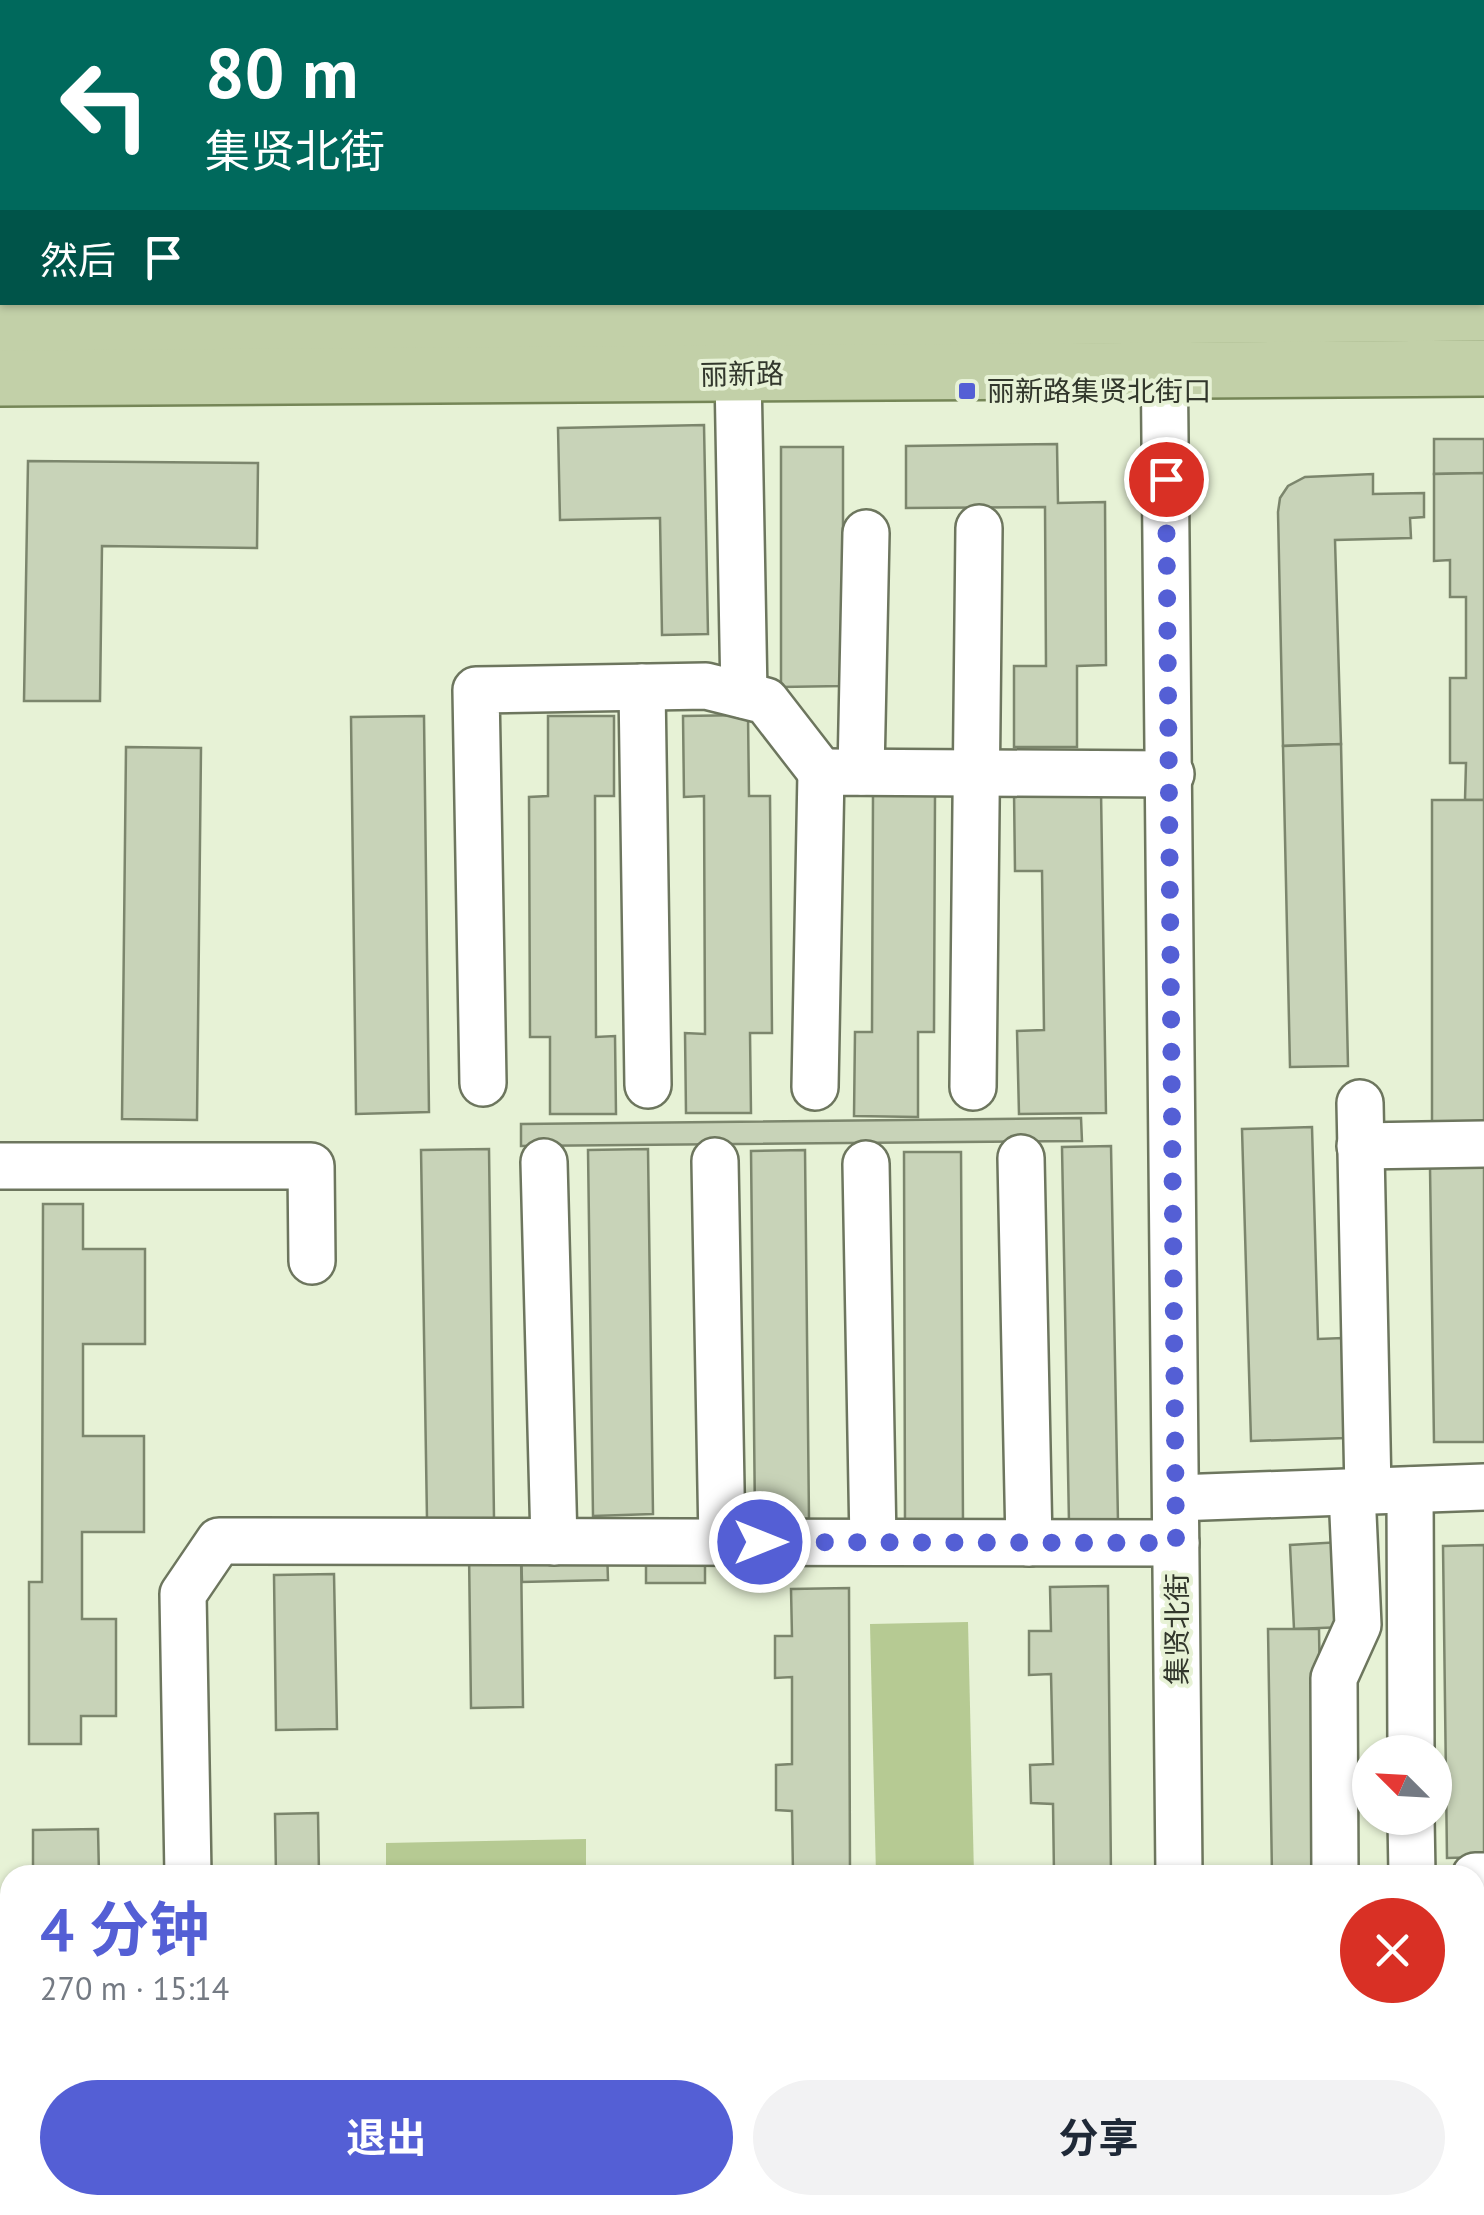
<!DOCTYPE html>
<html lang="zh">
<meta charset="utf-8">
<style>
:root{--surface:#fff;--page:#f2f2f3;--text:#1f2937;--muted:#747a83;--accent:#545fd5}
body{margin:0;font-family:"PT Sans","Noto Sans SC",sans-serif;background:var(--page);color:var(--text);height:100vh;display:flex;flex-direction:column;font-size:38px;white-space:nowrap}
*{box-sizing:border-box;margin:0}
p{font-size:32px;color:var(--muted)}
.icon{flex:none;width:55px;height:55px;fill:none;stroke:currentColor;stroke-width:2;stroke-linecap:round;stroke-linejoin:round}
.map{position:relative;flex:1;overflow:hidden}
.side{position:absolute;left:0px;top:1865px;width:1485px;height:350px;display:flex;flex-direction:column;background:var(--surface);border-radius:30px 30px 0 0;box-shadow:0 2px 8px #0004}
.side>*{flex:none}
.guide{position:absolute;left:0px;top:0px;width:1485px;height:305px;box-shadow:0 2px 8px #0004;background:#00695c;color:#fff;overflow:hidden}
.needle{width:65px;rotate:294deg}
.tools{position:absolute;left:1352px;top:1735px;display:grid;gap:20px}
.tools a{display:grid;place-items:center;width:100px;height:100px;border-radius:50%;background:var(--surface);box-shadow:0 2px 8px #0004;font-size:50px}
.pin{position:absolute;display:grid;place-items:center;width:85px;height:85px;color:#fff;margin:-42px;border:5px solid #fff;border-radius:50%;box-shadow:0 2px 10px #0007}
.me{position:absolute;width:110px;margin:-55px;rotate:90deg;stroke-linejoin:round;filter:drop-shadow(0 0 8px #0008)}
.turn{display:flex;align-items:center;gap:35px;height:210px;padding:0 40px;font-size:45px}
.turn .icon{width:130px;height:130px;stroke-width:2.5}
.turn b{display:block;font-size:70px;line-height:85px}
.then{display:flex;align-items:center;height:95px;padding:0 40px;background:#0003;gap:20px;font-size:38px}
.round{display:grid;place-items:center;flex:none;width:105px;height:105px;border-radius:52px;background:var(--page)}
.head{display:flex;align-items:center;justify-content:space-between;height:170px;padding:0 40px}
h1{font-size:60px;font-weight:700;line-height:75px;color:var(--accent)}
.primary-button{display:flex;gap:20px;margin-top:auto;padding:20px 40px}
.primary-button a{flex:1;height:115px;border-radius:60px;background:var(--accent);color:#fff;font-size:40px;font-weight:700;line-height:115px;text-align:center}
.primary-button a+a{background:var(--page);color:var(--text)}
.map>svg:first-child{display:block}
.green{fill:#b6ca93}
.building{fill:#c8d3b8;stroke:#7c866d;stroke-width:2.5}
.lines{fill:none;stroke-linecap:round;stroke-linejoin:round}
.minor-casing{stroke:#6d765e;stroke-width:50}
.major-casing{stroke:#758657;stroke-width:60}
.minor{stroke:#fff;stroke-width:45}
.major{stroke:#c2d0a8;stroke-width:55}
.route{stroke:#545fd5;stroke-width:18;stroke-dasharray:0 32.4}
.poi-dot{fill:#545fd5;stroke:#e7f2d6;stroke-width:4}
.labels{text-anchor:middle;stroke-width:8;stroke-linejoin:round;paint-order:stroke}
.street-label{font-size:28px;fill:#32372c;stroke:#e7f2d6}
.poi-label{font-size:28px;fill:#32372c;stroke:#e7f2d6;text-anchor:start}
</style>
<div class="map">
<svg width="1484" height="2215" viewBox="0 0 1484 2215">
<rect width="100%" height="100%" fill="#e7f2d6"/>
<g class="green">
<polygon points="968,1622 974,1875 876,1875 870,1624"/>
<polygon points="586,1839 586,1875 386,1875 386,1843"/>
<polygon points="422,2205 653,2205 653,2215 423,2215"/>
<polygon points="899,2205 984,2205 984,2215 897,2215"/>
</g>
<g class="building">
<polygon points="0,0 40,2 2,2 0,127"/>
<rect x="786" y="0" width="63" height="2"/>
<rect x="995" y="0" width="98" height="2"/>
<rect x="1246" y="0" width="80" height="2"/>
<polygon points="1445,0 1484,0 1484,207 1482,2"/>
<polygon points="704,425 708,634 662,635 660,518 560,520 558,428"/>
<polygon points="1434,439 1484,439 1484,473 1434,474"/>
<polygon points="1057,444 1058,503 1105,502 1106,665 1077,666 1077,747 1014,747 1014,666 1046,666 1045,507 906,508 906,446"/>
<polygon points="781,447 843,447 843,686 781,687"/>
<polygon points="28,461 258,463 257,548 102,546 100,701 24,701"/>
<polygon points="1484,473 1484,800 1465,800 1466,763 1450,763 1450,678 1466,678 1466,597 1450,597 1450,560 1434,561 1434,474"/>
<polygon points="1373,474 1373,494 1424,493 1424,517 1410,518 1411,538 1335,540 1341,744 1283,746 1278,512 1280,498 1288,486 1305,477"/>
<polygon points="748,715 749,796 770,796 772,1033 750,1033 751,1113 686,1113 685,1033 705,1034 704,796 684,797 683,716"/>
<polygon points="424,716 429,1112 356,1114 351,717"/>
<polygon points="548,716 614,716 614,796 595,796 596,1037 615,1036 616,1114 550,1114 550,1037 530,1037 529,797 548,796"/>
<polygon points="1341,744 1348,1066 1290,1067 1283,746"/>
<polygon points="126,747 201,748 197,1120 122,1119"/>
<polygon points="1101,791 1106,1113 1019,1114 1017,1031 1044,1030 1042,871 1015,871 1014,792"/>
<polygon points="873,795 935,795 934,1032 918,1032 918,1117 854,1116 855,1032 872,1032"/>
<rect x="1432" y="800" width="52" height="322"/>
<polygon points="1081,1118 1082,1141 521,1146 521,1124"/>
<polygon points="1312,1127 1318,1339 1343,1338 1346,1438 1251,1441 1242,1129"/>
<polygon points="1111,1146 1118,1522 1069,1523 1062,1147"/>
<polygon points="489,1149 494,1518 427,1519 421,1150"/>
<polygon points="648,1149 653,1514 593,1516 588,1150"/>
<polygon points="805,1150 809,1519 755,1519 751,1151"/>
<polygon points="904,1152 961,1152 963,1523 905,1523"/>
<polygon points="1484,1167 1484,1442 1434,1442 1430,1168"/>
<polygon points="43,1204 83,1204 83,1249 145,1249 145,1344 83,1344 83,1436 144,1436 144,1532 82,1532 82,1619 116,1619 116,1716 81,1716 81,1744 29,1744 29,1582 42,1582"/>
<polygon points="1341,1542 1345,1627 1294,1629 1290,1545"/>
<polygon points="1484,1545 1484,1857 1447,1858 1443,1546"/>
<polygon points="607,1549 608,1580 522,1582 521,1551"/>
<rect x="646" y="1549" width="59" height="34"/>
<polygon points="521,1551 523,1707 471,1708 469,1552"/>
<polygon points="334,1574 337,1729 276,1730 274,1575"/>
<polygon points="1108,1586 1111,1875 1054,1875 1053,1804 1031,1803 1030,1765 1053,1764 1051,1674 1029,1675 1029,1631 1051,1631 1050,1587"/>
<polygon points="849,1588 850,1875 793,1875 792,1811 776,1810 776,1765 792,1764 792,1677 775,1678 775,1636 792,1636 791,1589"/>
<polygon points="1268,1629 1319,1629 1323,1875 1272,1875"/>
<polygon points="318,1813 319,1875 276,1875 275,1814"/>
<polygon points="98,1829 99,1875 33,1875 33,1830"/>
<polygon points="1475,1890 1484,1890 1484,2206 1448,2207 1475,2205"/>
<polygon points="38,2205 103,2205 120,2207 120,2215 38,2215"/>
<polygon points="282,2205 333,2205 333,2215 283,2215"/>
<rect x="1041" y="2205" width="73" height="10"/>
</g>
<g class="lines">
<defs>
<g id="minor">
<polyline points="577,0 577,2"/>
<polyline points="743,0 743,2"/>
<polyline points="903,0 903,2"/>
<polyline points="1164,0 1164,2"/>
<polyline points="407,2 407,0"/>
<polyline points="1164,337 1179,1875"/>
<polyline points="738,374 744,695"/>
<polyline points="642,687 648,1085"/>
<polyline points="861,772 866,533"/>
<polyline points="483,1083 476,690 706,686 766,701 821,772"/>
<polyline points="815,1087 821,772 1171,774"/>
<polyline points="973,1087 979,528"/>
<polyline points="1360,1103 1368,1491"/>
<polyline points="1360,1146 1484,1144"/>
<polyline points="1021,1158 1029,1543"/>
<polyline points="715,1161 722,1542"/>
<polyline points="544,1162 554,1542"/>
<polyline points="866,1164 873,1542"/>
<polyline points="0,1166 311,1166 312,1261"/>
<polyline points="1410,1490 1411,1752"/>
<polyline points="1176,1498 1484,1487"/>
<polyline points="1411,1818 1412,1875"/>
<polyline points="188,1875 183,1594 219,1541 1176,1543"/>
<polyline points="1335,1875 1334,1678 1358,1625 1352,1492"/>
<polyline points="1475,1876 1484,1876"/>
<polyline points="195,2205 195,2215"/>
<polyline points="1015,2205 1015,2215"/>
<polyline points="1182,2205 1182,2215"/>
<polyline points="1337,2205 1337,2215"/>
<polyline points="1414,2205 1414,2215"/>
</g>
<g id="major">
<polyline points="0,326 1484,313"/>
<polyline points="0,378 1484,368"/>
</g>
</defs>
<use href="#minor" class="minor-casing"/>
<use href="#major" class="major-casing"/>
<use href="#minor" class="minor"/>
<use href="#major" class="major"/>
</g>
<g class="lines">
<polyline class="route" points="760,1542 1176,1543 1166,479"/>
</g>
<rect class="poi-dot" x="957" y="381" width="20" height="20" rx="5"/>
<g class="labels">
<g class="street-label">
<text transform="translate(742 374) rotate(-1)" y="10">丽新路</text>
<text transform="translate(1177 1629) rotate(-90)" y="10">集贤北街</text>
</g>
<g class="poi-label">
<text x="987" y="401">丽新路集贤北街口</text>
</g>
</g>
</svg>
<div class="tools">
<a><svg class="needle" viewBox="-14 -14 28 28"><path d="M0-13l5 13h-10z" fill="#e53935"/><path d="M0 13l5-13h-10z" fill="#747a83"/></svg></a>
</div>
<div class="pin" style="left:1166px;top:479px;background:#d93025"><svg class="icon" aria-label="arrive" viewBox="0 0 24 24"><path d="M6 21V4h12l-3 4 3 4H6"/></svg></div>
<svg class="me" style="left:760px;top:1542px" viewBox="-20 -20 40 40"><circle r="17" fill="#545fd5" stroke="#fff" stroke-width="3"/><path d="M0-11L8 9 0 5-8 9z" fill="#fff"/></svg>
<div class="guide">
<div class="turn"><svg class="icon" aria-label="left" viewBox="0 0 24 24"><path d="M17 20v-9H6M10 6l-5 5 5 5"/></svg><div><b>80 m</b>集贤北街</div></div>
<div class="then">然后<svg class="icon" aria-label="arrive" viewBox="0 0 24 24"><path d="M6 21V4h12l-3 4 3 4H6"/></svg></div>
</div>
<section class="side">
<div class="head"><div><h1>4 分钟</h1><p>270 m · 15:14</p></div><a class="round" style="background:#d93025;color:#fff"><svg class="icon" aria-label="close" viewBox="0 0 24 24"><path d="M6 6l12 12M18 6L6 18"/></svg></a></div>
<div class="primary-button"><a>退出</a><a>分享</a></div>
</section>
</div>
